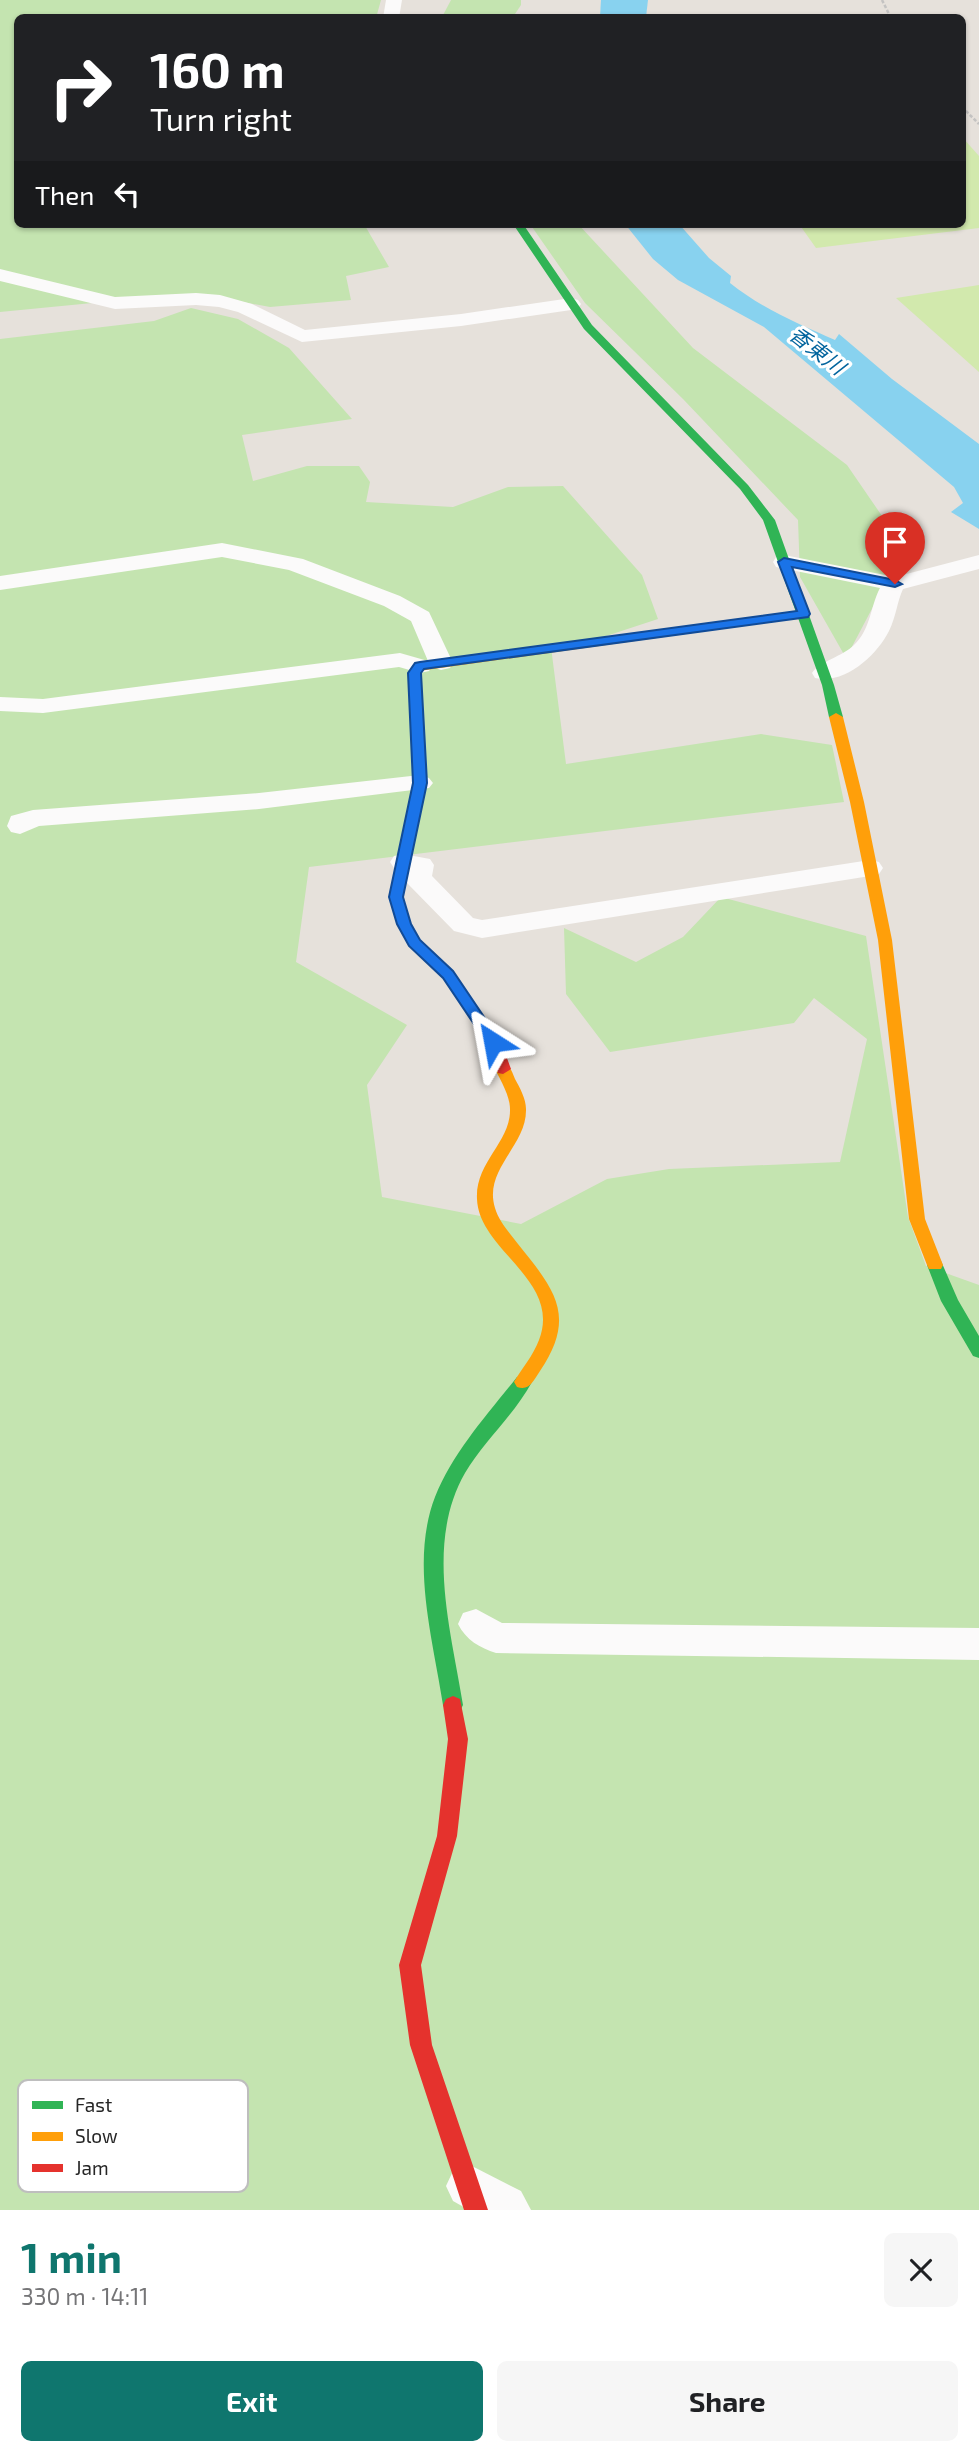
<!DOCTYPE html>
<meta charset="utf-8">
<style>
:root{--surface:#fff;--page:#f6f6f6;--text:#202124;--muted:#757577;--accent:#0f766e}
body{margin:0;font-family:"Exo 2","Noto Sans JP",sans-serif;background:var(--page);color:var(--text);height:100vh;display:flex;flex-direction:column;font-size:26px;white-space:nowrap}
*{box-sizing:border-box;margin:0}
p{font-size:23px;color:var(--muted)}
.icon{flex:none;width:38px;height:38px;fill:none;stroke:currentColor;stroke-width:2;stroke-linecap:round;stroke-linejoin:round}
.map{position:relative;height:2210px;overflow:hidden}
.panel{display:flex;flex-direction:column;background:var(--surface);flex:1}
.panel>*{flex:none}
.banner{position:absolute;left:14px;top:14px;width:952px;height:214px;border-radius:10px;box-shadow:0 2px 5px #0004;background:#202124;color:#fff;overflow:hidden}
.pin{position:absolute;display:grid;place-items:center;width:60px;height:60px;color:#fff;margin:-72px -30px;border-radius:50% 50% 50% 0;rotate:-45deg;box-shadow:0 0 7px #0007}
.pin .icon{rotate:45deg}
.me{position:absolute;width:77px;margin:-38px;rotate:326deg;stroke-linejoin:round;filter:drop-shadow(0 0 5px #0008)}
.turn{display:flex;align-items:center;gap:24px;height:147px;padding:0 21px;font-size:32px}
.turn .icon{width:91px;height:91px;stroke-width:2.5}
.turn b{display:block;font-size:49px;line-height:60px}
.then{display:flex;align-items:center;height:66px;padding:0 21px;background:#0003;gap:14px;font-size:26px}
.round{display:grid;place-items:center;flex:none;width:74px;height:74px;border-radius:10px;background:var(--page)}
.headline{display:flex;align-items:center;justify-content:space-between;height:119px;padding:0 21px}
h1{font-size:42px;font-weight:700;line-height:52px;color:var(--accent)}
.cta{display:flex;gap:14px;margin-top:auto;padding:14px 21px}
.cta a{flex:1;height:80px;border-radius:10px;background:var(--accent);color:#fff;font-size:28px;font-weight:700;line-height:80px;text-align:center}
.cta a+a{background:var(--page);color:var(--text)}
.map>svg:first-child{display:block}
.green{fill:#c4e4b0}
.pitch{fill:#d2e9ad}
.water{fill:#88d2ef}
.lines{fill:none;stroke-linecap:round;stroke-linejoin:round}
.path{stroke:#c4c3c2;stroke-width:2.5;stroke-dasharray:3.5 2;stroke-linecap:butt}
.street{fill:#fbfafa;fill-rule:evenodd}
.fast{fill:#30b455;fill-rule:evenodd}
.slow{fill:#ff9f0a;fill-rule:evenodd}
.jam{fill:#e5322d;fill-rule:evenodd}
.route{fill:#1a73e8;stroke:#114b97;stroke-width:2}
.labels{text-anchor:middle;stroke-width:6;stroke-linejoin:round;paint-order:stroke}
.far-water-label{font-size:21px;font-style:italic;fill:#03659e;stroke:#fff}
.key{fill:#fff;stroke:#bebebe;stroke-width:2}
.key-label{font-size:19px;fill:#262626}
</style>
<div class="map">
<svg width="979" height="2210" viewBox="0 0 979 2210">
<rect width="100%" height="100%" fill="#e6e1db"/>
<g class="green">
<polygon points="0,0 381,0 376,18 18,18 18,224 364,224 389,267 346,276 351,300 270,307 211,296 123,300 0,312"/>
<polygon points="451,0 521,0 521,5 513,17 442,17"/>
<polygon points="530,224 578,224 693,348 847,465 904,548 846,658 800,577 798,520 683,399 585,303"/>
<polygon points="191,308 238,319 289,348 352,419 242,435 253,481 307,466 359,466 370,482 366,502 453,507 508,487 563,486 642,575 658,619 597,639 551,647 566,764 761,734 832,745 844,802 309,867 296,962 407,1025 367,1085 382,1197 521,1224 607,1179 669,1169 840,1162 867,1039 814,998 794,1023 610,1052 566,994 564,928 636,962 683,937 721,897 866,936 908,1217 926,1266 979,1285 979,2210 0,2210 0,339 154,321"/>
</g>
<g class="pitch">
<polygon points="963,138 979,156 979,228 816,248 799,224 962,224"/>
<polygon points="979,285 979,372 896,298"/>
</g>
<g class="water">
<polygon points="601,0 648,0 646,17 600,17"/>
<path d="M625,224H679L709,258L731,276L730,283C761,308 799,324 835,340L839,334L892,379L979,444V529L951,512L963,503L954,487L764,327L678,280L653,259Z"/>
</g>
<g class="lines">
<g class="path">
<polyline points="882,0 891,18"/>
<polyline points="962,107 979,124"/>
</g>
<g class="street">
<polygon points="386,0 402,0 399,18 383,18"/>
<polygon points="0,269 115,297 196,293 220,295 252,304 305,330 461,314 571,298 578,300 581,304 578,308 571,310 461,326 302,342 238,312 219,307 196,305 115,309 0,281"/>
<polygon points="222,543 303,559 400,596 429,612 453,663 450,668 441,670 432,667 429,671 420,673 399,667 43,713 0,711 0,697 43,699 400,653 428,661 411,621 384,606 289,570 222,557 0,590 0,576"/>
<path d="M784,555L895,577L979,555V569L903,589C897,602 896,617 889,631C877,655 845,685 815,678L812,673C819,662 843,656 854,645C871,629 870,607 880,588L776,567L773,562L776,557Z"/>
<polygon points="420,775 429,778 433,783 429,788 259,809 39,826 20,834 11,832 7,826 11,816 33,810 259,793"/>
<polygon points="403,854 430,859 434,865 432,876 473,918 482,920 870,860 879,862 883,868 879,874 870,876 482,938 454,931 408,884 405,878 406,871 394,868 390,862 394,856"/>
<path d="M476,1609L502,1623L979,1628V1660L496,1653C480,1648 466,1640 458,1624L463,1613Z"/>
<polygon points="468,2164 521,2191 531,2210 469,2210 453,2201 446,2186 453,2171"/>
</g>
<g class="fast">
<polygon points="513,224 523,224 592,325 748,485 775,520 834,685 843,717 841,720 836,721 829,717 822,685 763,520 740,489 584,329"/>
<polygon points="935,1259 941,1261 958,1300 979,1336 979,1358 973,1356 941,1301 927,1265 929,1261"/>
<path d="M523,1375L529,1377L532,1382C514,1415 484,1441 465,1473C425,1543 451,1630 463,1705L460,1711L453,1714L446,1711L443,1705C433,1639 410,1562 435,1497C453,1452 487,1415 517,1377Z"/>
</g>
<g class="slow">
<polygon points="804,610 810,614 808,617 419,671 413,667 419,663"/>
<polygon points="836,713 843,717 864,802 892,940 925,1219 943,1265 941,1269 929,1269 927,1265 909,1219 878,940 850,802 829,717"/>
<path d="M503,1064C511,1066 512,1072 515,1079C520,1088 526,1099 526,1109C527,1146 483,1169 495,1208C499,1222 510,1233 518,1244C555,1290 577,1316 540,1371C533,1381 530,1391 517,1387L514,1382C522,1368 533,1356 539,1340C562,1280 479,1251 477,1199C475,1162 511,1142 510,1109C510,1096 501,1081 495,1069Z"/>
</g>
<g class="jam">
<polygon points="419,663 425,667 420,673 427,783 403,897 411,924 420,940 453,971 501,1042 511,1069 503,1074 498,1073 486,1043 443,977 407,943 397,924 389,897 413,783 408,673 414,664"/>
<polygon points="453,1696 460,1699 468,1739 457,1836 421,1965 432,2045 488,2210 464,2210 410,2045 399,1965 437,1836 448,1739 443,1705 446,1699"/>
</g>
</g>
<polygon class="route" points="784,558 895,580 902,584 895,587 792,567 810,614 808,617 424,669 421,673 427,783 403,897 411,924 420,940 453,971 501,1042 499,1045 488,1045 443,978 409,946 397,924 389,897 413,783 408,673 415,663 420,662 797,611 778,562"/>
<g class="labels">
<g class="far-water-label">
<text transform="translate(817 351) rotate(38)" y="7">香東川</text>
</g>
</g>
<rect x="18" y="2080" width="230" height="112" rx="10" class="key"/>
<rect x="32" y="2101" width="31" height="8" fill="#30b455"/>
<rect x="32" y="2132" width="31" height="9" fill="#ff9f0a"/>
<rect x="32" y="2164" width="31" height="8" fill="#e5322d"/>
<g class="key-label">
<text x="75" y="2112">Fast</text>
<text x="75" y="2143">Slow</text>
<text x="75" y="2175">Jam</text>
</g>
</svg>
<div class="pin" style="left:895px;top:584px;background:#d93025"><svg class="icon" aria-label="arrive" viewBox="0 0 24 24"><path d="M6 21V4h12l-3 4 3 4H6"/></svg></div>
<svg class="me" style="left:493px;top:1042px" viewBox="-20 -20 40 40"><path d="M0-17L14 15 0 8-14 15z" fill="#1a73e8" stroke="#fff" stroke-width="4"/></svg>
<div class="banner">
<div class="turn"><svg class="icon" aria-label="right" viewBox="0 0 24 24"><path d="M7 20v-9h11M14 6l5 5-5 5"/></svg><div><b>160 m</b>Turn right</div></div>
<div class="then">Then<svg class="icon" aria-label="left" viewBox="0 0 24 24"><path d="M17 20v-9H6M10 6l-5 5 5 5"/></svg></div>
</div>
</div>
<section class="panel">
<div class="headline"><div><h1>1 min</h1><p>330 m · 14:11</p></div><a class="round"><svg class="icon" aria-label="close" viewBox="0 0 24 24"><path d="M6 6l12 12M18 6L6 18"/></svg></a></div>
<div class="cta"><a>Exit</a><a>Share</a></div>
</section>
